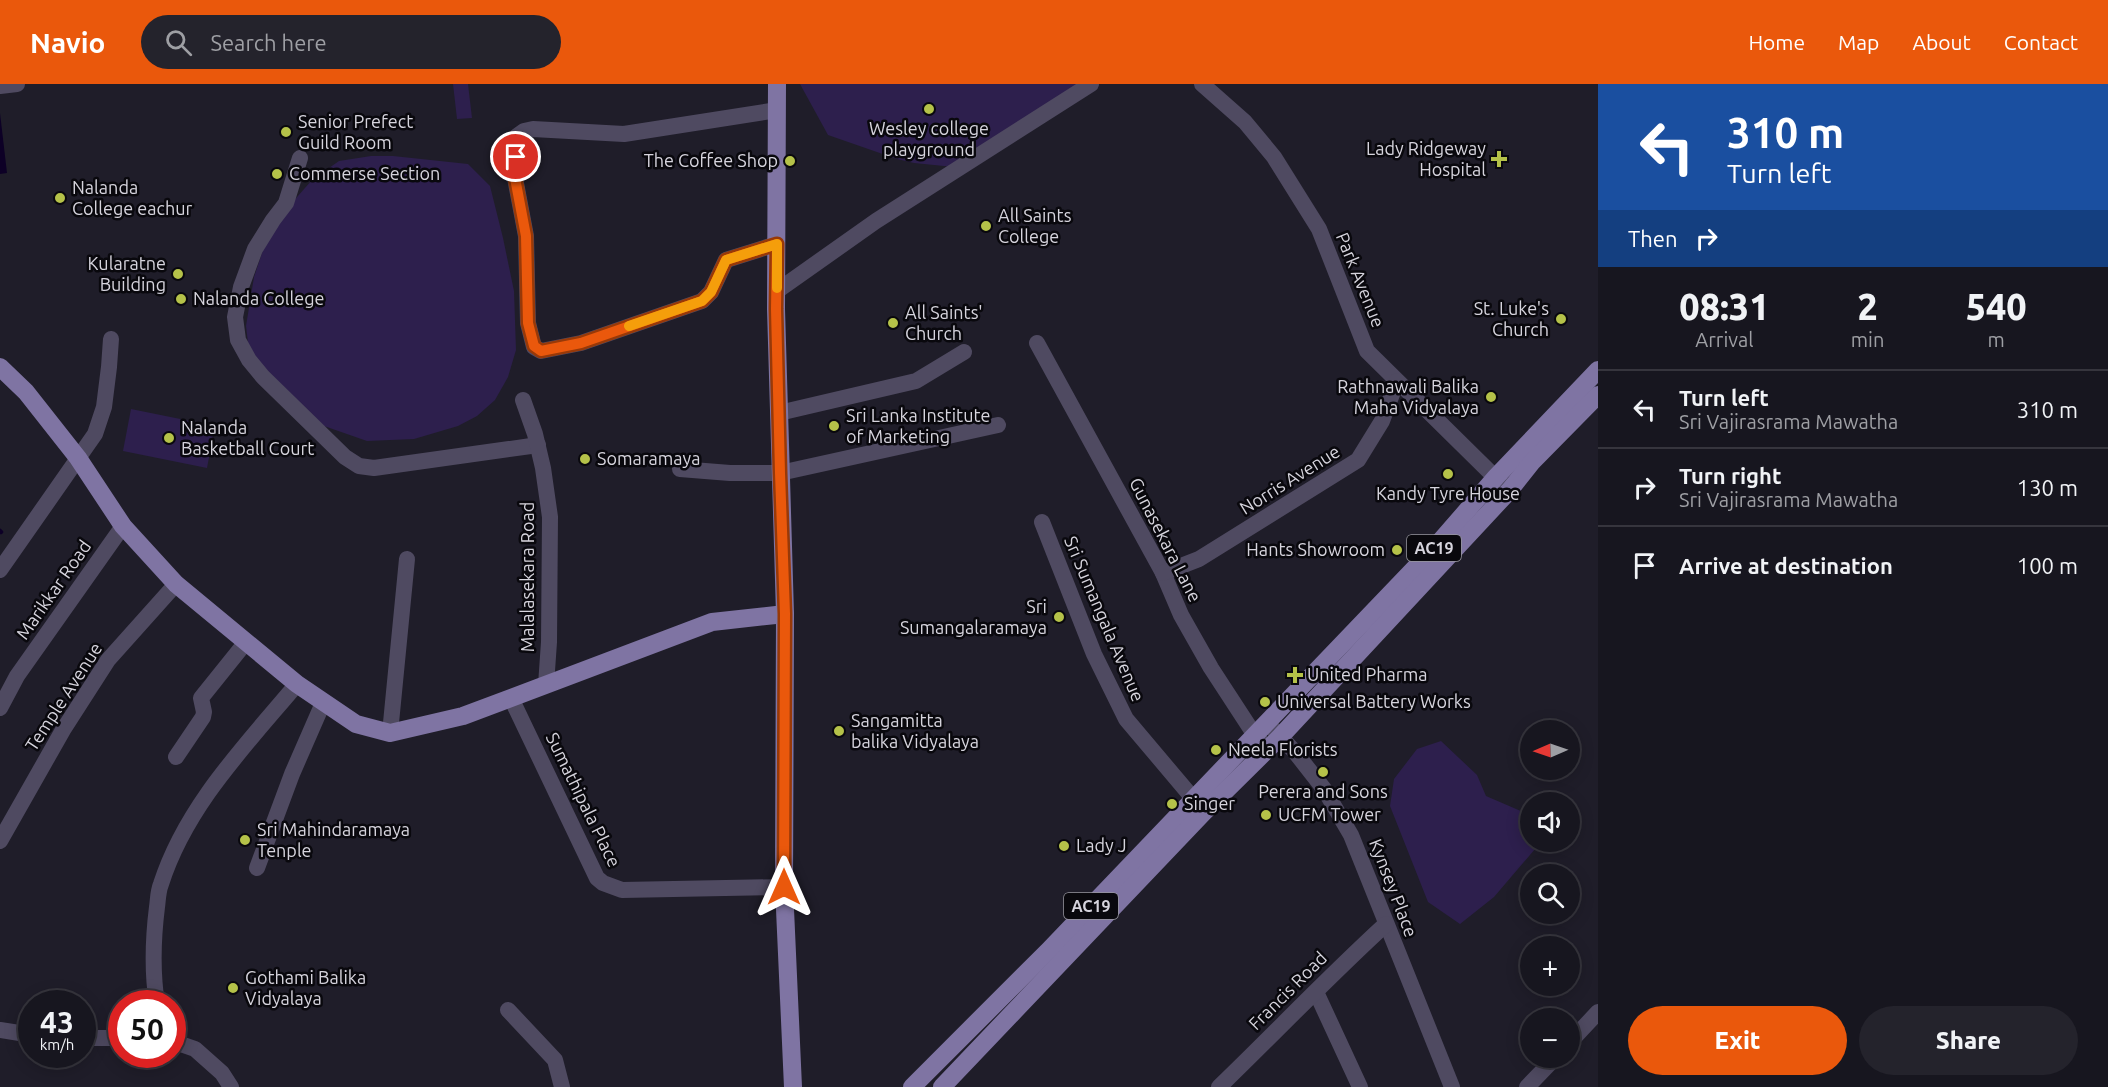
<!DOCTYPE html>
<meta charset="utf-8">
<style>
:root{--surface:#17161f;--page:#24232c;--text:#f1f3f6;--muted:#9e9fa4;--line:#36353d;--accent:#ea580c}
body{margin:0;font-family:Ubuntu,sans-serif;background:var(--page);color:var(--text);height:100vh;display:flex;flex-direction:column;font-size:22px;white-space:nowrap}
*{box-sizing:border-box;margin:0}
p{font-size:20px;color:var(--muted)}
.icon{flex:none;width:33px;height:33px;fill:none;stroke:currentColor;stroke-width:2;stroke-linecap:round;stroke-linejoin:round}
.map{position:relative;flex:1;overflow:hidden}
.drawer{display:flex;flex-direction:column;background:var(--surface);width:510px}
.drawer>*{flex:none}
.top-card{background:#1a4fa0;color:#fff;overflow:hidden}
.needle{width:39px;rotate:268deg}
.tools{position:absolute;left:1520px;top:636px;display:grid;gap:12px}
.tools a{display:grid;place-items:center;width:60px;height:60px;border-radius:50%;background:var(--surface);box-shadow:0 3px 15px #0003,0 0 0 2px var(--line);font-size:30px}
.speed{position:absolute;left:18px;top:906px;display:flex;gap:12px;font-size:30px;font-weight:700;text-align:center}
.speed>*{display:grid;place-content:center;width:78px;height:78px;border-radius:50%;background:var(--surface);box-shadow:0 3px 15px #0003,0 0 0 2px var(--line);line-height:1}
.speed small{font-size:15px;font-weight:400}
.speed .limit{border:9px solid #d22;background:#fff;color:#111}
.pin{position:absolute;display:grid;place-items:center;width:51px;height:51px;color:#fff;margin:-26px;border:3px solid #fff;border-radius:50%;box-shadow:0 2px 6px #0007}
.me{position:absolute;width:66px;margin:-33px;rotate:0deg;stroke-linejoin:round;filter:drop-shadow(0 0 4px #0008)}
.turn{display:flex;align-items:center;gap:21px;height:126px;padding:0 30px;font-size:27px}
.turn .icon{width:78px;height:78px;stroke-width:2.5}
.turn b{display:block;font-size:42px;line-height:51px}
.then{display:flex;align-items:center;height:57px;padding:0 30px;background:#0003;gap:12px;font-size:22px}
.eta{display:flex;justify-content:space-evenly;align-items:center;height:102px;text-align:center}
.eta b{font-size:36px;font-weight:800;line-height:42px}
.action{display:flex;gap:12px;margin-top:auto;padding:12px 30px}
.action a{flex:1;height:69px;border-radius:36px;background:var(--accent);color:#fff;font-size:24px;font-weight:800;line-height:69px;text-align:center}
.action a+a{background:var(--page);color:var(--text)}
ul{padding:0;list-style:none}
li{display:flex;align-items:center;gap:18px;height:78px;padding:0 30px;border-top:2px solid var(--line)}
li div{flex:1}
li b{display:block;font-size:22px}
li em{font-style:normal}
header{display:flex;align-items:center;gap:36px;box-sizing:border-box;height:84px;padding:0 30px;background:var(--accent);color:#fff}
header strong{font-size:28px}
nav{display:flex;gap:33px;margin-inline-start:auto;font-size:21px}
.search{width:420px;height:54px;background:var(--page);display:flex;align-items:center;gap:15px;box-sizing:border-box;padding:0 21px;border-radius:33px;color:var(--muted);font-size:22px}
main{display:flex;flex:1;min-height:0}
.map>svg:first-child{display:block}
.green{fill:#2d1f4d}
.water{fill:#0d0026}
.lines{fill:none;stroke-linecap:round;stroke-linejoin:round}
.stream{stroke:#0d0026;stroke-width:4.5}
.minor{stroke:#4f4a61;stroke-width:16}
.major{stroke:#7f74a3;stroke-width:18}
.route-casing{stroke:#983908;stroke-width:15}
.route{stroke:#ea580c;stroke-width:10}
.slow{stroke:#f59e0b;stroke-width:10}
.poi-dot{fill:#b5c249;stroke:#09080d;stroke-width:2}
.labels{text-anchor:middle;stroke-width:5;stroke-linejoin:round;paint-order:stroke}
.shield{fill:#09080d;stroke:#98979f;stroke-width:1.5}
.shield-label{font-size:16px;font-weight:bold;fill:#d6d4dd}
.poi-label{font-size:18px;fill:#d6d4dd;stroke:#09080d;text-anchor:start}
.street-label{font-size:18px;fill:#d6d4dd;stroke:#09080d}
</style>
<header>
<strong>Navio</strong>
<div class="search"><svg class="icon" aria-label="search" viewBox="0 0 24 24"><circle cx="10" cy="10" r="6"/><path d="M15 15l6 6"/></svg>Search here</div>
<nav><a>Home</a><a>Map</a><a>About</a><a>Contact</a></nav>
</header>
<main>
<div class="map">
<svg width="1598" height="1003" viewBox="0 0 1598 1003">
<rect width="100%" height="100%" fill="#1f1d29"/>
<g class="green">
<polygon points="453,0 468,0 472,34 457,35"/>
<polygon points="800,0 1084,0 954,83 914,79 897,75 828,51"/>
<polygon points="371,72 393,72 468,80 490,102 503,154 514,207 516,266 508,293 495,316 477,332 458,342 414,355 367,357 324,342 255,275 248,259 246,242 254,193 263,166 290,121 312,96 339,77"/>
<polygon points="131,325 215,342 207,384 123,367"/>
<polygon points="1441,657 1477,691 1486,712 1530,731 1530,758 1541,758 1494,813 1460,840 1428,818 1390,722 1394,695 1417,665"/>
</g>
<polygon class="water" points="0,29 7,89 0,90"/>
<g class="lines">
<polyline class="stream" points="0,447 1,448"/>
<g class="minor">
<polyline points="1202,0 1245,38 1274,73 1319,145 1367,267 1505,403"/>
<polyline points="0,2 17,0"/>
<polyline points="300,74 286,119 273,136 255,165 241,203 235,233 238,256 249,276 263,293 345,373 359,382 374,384 538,361"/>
<polyline points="777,160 726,176 711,208 702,217 581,259 541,267 534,263 528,239 526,152 515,94 517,52 524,47 533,45 624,50 777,26"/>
<polyline points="777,207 876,137 1091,0"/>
<polyline points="1037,259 1163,489 1181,531 1211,584 1254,650 1268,665"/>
<polyline points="523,316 535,350 543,384 550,433 549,558 546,601"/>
<polyline points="779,329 916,297 964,268"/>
<polyline points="680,385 730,389 780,389 998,341"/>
<polyline points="1042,438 1094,570 1126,635 1202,725"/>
<polyline points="0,486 95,350 104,323 109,283 111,255"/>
<polyline points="1163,489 1199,475 1358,376 1382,337 1397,297"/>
<polyline points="511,614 597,794 603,799 622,806 784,803"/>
<polyline points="0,624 17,592 123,442"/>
<polyline points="1271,643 1295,668 1324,705 1351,751 1452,1003"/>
<polyline points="390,649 407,475"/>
<polyline points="176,673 203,633 204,628 201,614 246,558"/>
<polyline points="0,757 63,646 108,576 176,500"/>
<polyline points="257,784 292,690 323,619"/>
<polyline points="1316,908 1360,1003"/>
<path d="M157,920C152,888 153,855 157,823C158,816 158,807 161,800C186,722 245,662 297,600"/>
<polyline points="508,926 555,976 562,1003"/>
<polyline points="0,946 32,951"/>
<polyline points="82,954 122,954"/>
<polyline points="172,957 195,965 222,989 231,1003"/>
<polyline points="1569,959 1598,928"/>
<path d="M1219,1003C1275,949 1328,893 1386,840"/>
<polyline points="1527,1003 1555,974"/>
</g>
<g class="major">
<polyline points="777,0 776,225 785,530 784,803 793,1003"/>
<polyline points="0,283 26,308 78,374 123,442 176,500 297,600 356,640 390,649 463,632 712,538 785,530"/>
<polyline points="912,1003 1049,866 1437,461 1496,393 1598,286"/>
<polyline points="942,1003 1204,728 1280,653 1509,407 1532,378 1598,311"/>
</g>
</g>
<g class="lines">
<defs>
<polyline id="route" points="516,73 515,94 526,152 528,239 534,262 541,267 581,259 702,217 711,208 726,176 777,160 776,225 780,389 785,530 784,803"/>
</defs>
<use href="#route" class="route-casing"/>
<use href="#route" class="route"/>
<polyline class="slow" points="629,242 702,217 711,208 726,176 777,160 777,204"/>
</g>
<g class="poi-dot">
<circle cx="929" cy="25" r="6"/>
<circle cx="286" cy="48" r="6"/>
<path d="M1496 66h6v6h6v6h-6v6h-6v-6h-6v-6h6z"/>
<circle cx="790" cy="77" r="6"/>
<circle cx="277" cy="90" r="6"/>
<circle cx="60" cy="114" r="6"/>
<circle cx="986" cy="142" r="6"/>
<circle cx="178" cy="190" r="6"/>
<circle cx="181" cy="215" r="6"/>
<circle cx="1561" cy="235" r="6"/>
<circle cx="893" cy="239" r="6"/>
<circle cx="1491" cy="313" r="6"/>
<circle cx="834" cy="342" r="6"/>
<circle cx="169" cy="354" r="6"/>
<circle cx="585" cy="375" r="6"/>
<circle cx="1448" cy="390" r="6"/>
<circle cx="1397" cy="466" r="6"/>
<circle cx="1059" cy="533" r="6"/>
<path d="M1292 582h6v6h6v6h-6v6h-6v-6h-6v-6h6z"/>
<circle cx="1265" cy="618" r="6"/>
<circle cx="839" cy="647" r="6"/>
<circle cx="1216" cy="666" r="6"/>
<circle cx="1323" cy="688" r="6"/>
<circle cx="1172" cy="720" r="6"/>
<circle cx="1266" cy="731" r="6"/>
<circle cx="245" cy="756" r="6"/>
<circle cx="1064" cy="762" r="6"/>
<circle cx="233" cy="904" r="6"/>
</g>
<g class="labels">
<g class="shield">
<rect x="1407" y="451" width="54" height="26" rx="4.5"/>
<rect x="1064" y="809" width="54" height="26" rx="4.5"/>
</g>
<g class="shield-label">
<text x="1434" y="470">AC19</text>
<text x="1091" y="828">AC19</text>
</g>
<g class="poi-label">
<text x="298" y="44">Senior Prefect<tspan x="298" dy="21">Guild Room</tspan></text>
<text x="929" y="51" text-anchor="middle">Wesley college<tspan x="929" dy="21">playground</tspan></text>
<text x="1486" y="71" text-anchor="end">Lady Ridgeway<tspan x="1486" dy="21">Hospital</tspan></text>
<text x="778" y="83" text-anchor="end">The Coffee Shop</text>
<text x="289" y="96">Commerse Section</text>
<text x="72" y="110">Nalanda<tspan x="72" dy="21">College eachur</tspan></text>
<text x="998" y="138">All Saints<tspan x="998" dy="21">College</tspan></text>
<text x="166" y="186" text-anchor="end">Kularatne<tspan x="166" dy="21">Building</tspan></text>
<text x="193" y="221">Nalanda College</text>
<text x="1549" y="231" text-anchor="end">St. Luke's<tspan x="1549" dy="21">Church</tspan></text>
<text x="905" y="235">All Saints'<tspan x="905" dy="21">Church</tspan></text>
<text x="1479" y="309" text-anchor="end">Rathnawali Balika<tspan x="1479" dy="21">Maha Vidyalaya</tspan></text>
<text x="846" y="338">Sri Lanka Institute<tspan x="846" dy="21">of Marketing</tspan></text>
<text x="181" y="350">Nalanda<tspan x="181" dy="21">Basketball Court</tspan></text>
<text x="597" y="381">Somaramaya</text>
<text x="1448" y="416" text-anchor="middle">Kandy Tyre House</text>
<text x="1385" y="472" text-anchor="end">Hants Showroom</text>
<text x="1047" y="529" text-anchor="end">Sri<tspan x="1047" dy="21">Sumangalaramaya</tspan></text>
<text x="1307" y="597">United Pharma</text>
<text x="1277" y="624">Universal Battery Works</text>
<text x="851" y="643">Sangamitta<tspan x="851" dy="21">balika Vidyalaya</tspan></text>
<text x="1228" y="672">Neela Florists</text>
<text x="1323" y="714" text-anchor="middle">Perera and Sons</text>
<text x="1184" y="726">Singer</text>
<text x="1278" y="737">UCFM Tower</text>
<text x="257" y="752">Sri Mahindaramaya<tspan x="257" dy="21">Tenple</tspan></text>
<text x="1076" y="768">Lady J</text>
<text x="245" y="900">Gothami Balika<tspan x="245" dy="21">Vidyalaya</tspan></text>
</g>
<g class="street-label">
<text transform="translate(1360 196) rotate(68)" y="6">Park Avenue</text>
<text transform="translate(1290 396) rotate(-32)" y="6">Norris Avenue</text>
<text transform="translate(1165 456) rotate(63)" y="6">Gunasekara Lane</text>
<text transform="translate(528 493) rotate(-90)" y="6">Malalasekara Road</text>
<text transform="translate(54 506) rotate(-55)" y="6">Marikkar Road</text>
<text transform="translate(1104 535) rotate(67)" y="6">Sri Sumangala Avenue</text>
<text transform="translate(64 613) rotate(-57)" y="6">Temple Avenue</text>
<text transform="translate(583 716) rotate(64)" y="6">Sumathipala Place</text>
<text transform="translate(1393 804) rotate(69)" y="6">Kynsey Place</text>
<text transform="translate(1288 907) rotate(-45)" y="6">Francis Road</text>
</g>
</g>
</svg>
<div class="tools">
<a><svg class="needle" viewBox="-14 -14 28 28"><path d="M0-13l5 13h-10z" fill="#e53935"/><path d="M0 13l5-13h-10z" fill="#9e9fa4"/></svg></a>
<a><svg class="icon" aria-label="sound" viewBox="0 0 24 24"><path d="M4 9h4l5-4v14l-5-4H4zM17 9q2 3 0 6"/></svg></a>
<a><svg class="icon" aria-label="search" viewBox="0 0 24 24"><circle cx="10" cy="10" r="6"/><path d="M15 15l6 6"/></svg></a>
<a>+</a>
<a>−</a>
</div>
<div class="speed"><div>43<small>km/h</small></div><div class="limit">50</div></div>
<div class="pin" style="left:516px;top:73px;background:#d93025"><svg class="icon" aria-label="arrive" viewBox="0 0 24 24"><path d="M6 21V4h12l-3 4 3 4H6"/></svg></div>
<svg class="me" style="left:784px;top:803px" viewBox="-20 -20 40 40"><path d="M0-17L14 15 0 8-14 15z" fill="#ea580c" stroke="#fff" stroke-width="4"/></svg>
</div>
<section class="drawer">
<div class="top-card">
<div class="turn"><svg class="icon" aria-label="left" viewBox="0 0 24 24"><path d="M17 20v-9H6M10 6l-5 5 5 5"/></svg><div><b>310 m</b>Turn left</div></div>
<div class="then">Then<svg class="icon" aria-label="right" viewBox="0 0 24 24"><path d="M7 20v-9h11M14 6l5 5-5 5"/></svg></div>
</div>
<div class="eta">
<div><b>08:31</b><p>Arrival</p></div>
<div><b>2</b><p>min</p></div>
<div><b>540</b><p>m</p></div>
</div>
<ul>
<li><svg class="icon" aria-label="left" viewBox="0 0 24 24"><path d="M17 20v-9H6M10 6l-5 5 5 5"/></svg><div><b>Turn left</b><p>Sri Vajirasrama Mawatha</p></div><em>310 m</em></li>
<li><svg class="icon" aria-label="right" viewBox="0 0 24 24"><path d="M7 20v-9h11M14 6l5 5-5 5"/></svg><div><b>Turn right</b><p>Sri Vajirasrama Mawatha</p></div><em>130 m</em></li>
<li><svg class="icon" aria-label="arrive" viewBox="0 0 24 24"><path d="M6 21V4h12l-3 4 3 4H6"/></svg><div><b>Arrive at destination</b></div><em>100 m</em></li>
</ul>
<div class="action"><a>Exit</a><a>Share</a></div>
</section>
</main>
